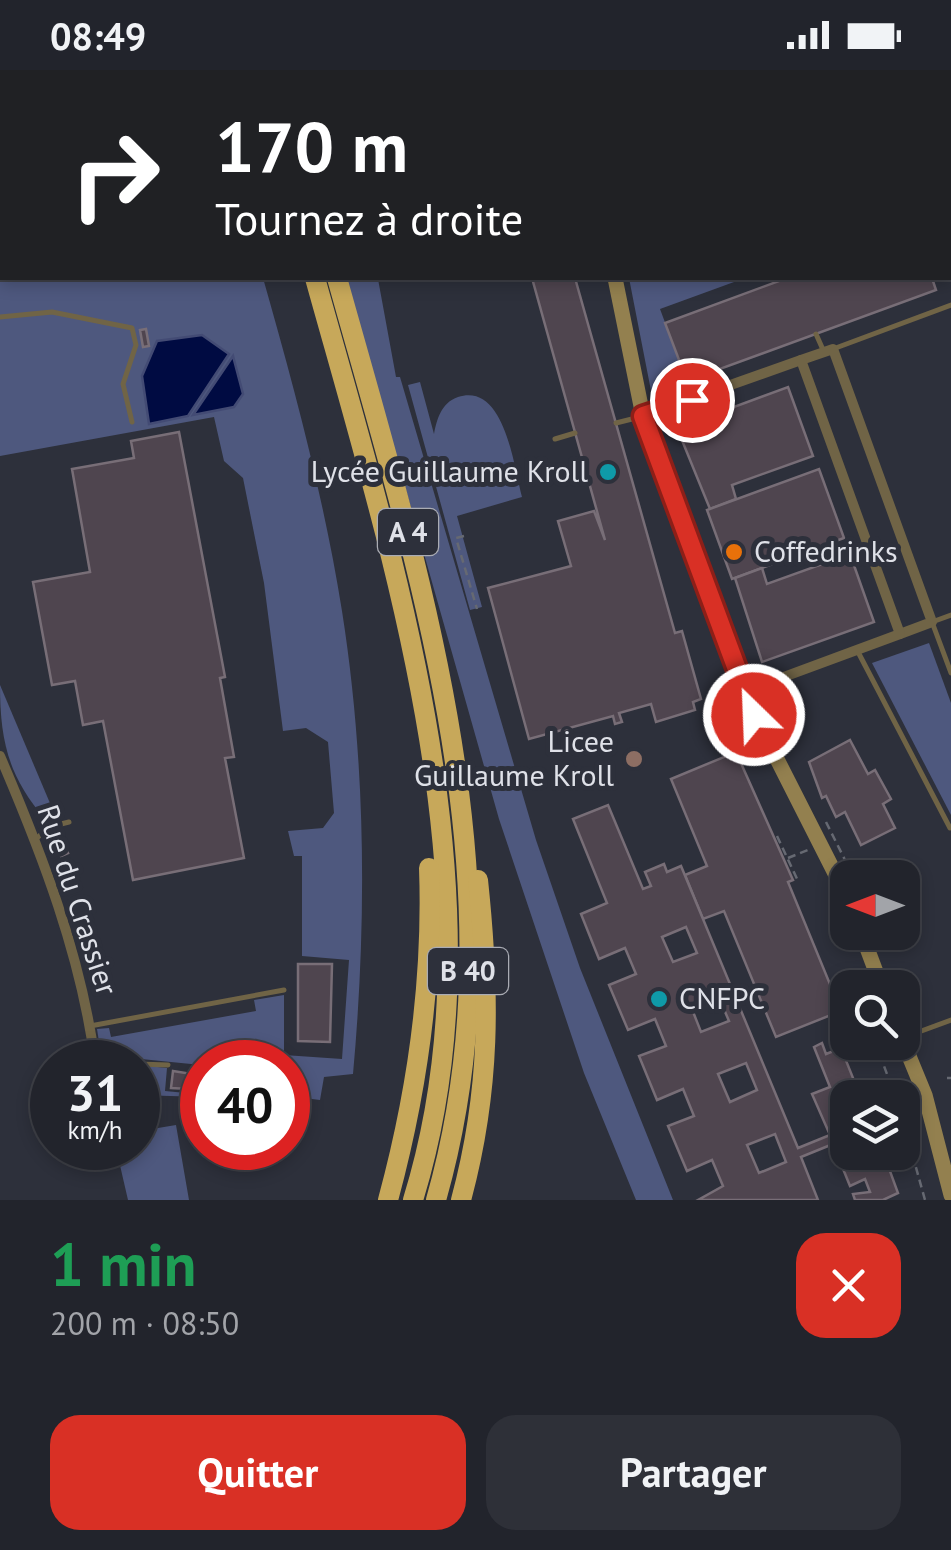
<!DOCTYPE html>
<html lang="fr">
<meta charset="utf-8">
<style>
:root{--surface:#22242c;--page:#2e3038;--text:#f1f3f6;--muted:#a2a4a9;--line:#3f4148;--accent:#d93025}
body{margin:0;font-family:"PT Sans",sans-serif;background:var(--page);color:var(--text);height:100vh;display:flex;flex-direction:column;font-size:38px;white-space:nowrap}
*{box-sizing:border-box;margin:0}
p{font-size:32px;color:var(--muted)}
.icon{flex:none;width:55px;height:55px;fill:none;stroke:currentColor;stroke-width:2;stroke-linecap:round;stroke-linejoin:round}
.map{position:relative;height:1130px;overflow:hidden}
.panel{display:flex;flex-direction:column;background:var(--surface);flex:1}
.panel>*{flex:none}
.hud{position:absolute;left:0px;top:0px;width:952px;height:210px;box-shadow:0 5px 15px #0003,0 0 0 2px var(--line);background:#202124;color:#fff;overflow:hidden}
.needle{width:65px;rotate:270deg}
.buttons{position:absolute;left:830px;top:790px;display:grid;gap:20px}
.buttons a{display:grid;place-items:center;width:90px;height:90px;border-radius:20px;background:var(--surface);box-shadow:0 5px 15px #0003,0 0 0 2px var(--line);font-size:50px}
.speed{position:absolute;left:30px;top:970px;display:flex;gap:20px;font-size:50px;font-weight:700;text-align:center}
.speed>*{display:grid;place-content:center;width:130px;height:130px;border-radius:50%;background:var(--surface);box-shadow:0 5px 15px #0003,0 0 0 2px var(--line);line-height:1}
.speed small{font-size:25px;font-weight:400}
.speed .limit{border:15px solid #d22;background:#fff;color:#111}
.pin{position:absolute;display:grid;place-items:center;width:85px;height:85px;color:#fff;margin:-42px;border:5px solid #fff;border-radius:50%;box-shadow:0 2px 10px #0007}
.me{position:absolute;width:110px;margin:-55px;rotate:336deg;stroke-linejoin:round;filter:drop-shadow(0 0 8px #0008)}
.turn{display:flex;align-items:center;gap:35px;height:210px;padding:0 50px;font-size:45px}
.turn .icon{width:130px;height:130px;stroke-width:2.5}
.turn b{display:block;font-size:70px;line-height:85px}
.round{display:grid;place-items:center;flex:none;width:105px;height:105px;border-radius:30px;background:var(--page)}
.summary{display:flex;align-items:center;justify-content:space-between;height:170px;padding:0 50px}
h1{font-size:60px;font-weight:800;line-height:75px;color:#1e9e55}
.button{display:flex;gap:20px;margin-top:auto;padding:20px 50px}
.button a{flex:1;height:115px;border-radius:30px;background:var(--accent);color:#fff;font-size:40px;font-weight:800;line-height:115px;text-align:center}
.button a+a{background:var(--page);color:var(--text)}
.status{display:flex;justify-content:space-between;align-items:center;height:70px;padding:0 50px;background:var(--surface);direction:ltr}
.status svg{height:28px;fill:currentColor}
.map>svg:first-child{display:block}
.green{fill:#4e587e}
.water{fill:#000b42;stroke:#434b74;stroke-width:2.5}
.building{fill:#4f454f;stroke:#786e77;stroke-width:2.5;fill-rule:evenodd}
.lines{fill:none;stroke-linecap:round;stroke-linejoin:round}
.path{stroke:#666972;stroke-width:2.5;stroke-dasharray:8 5;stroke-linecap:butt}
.lane{stroke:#706446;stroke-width:5}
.street{stroke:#706446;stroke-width:10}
.secondary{stroke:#93804f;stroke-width:15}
.highway{stroke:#c7a85a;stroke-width:20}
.route-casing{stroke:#8d1f18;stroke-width:25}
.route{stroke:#d93025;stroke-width:18}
.culture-dot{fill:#0f9aa8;stroke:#2d303b;stroke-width:4}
.food-dot{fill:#e8710a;stroke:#2d303b;stroke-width:4}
.education-dot{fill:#8d6e63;stroke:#2d303b;stroke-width:4}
.labels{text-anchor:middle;stroke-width:10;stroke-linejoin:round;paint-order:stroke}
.shield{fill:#2d303b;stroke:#aaacb4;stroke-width:2.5}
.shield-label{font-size:28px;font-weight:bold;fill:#dfe1e8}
.poi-label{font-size:30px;fill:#dfe1e8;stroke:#2d303b;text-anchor:end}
.street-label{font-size:30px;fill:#dfe1e8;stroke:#2d303b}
</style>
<div class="status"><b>08:49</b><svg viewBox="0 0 49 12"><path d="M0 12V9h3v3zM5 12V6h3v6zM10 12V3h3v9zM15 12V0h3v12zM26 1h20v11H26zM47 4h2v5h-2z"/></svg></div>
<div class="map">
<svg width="951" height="1130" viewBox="0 0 951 1130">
<rect width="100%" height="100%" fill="#2d303b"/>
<g class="green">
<polygon points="0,0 201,0 202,2 2,2 2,178"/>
<path d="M0,207L263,208C294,317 324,428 342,541C366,693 367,851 353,1004L324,1007L320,1030L288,1026V992H202V1027L138,1025V995L167,998L165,1021L197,1024L201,995L101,985L97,959L109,958L111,967L256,941L254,930L284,925V985L342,989L349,890L302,886V786H294L288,761L323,758L334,743L328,672L306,658L283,661L264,513L243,408L224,391L214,347L0,386Z"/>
<polygon points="346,208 378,209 396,307 400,307 536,770 580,898 673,1130 636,1130 584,1003 499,749"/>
<polygon points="629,208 745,208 660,239 688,314 678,318 679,324 653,331"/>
<path d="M420,312L434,364C437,349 441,333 458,327C505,312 514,398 522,427L457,446L482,537L470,540L408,315Z"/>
<polygon points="929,573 951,633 951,745 872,593"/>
<path d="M0,615L55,745L45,749C8,706 0,670 0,615Z"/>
<polygon points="138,1026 140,1061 176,1055 189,1130 128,1130 116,1078 138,1078"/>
</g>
<g class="water">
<polygon points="202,265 229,284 188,346 149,354 142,306 157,271"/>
<polygon points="233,286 243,324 234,337 193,345"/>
</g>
<g class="building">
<polygon points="532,208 575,208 675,563 682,561 701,629 693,632 695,640 656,652 651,634 619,643 622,652 615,654 613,646 529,669 488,518 571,496 558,451 594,441 605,470"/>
<polygon points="787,208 932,208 936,220 687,311 665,253"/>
<polygon points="146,259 149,276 143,277 140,260"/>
<polygon points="788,317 813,386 732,415 736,429 710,439 677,358"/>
<polygon points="179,362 225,607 220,608 234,687 225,688 244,788 133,810 103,651 83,655 75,611 52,615 33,512 90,502 72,399 134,388 131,371"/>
<polygon points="819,399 844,468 732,509 707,440"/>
<polygon points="850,484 874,552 762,592 735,508 762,498 767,514"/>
<polygon points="850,670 868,704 875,700 891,729 883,734 895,758 861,775 845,742 836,747 826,726 822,728 809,692"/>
<polygon points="736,682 793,810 788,812 841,941 776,967 724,841 703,849 685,805 707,796 671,709"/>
<path d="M608,735L643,819L651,816L645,802L664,794L667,802L681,796L798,1078L830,1065L812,1024L830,1017L814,977L822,973L826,984L841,978L861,1028H848V1082H883L898,1123L883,1130H855L853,1124L870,1122L865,1109L850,1116L833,1074L801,1087L818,1130H698L723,1116L712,1090L687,1101L668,1056L694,1046L683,1019L657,1030L639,986L666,976L655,949L628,960L609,915L636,904L625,878L599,889L581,844L607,833L573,749ZM686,857L697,883L673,892L662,867ZM717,923L729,951L701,962L690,934ZM746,993L757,1020L730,1032L718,1004ZM775,1064L786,1092L759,1103L747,1075Z"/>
<polygon points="61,768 68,783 61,786 54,771"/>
<polygon points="298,894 332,894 330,972 298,971"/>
<polygon points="173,1001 192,1004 190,1019 171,1018"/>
</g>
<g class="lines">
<g class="path">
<polyline points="0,182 2,183"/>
<polyline points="464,466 456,468 477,539"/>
<polyline points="826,752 851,802"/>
<polyline points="777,766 798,811"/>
<polyline points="788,788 808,780"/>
<polyline points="902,932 911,954"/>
<polyline points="875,972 896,1028"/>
<polyline points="947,1008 951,1008"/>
<polyline points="902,1047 925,1130"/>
</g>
<g class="lane">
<polyline points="0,247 52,242 132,258 136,275 123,314 132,352"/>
<polyline points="816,264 824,282"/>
<polyline points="833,279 951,235"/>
<polyline points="616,353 640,347"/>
<polyline points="555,369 575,363"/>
<polyline points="951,545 932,552 951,603"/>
<polyline points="857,580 950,758"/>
<polyline points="36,769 49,757 69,752"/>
<polyline points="90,956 284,920"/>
<polyline points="905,967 951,950"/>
<polyline points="98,992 116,992"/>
<polyline points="138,994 168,995"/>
</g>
<g class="street">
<polyline points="649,0 649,2"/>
<polyline points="723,0 723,2"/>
<polyline points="818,0 818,2"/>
<polyline points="950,0 951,15"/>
<polyline points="950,28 951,27"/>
<polyline points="801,290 833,279 932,552 900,564"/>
<polyline points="643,346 801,290 900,564 743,622"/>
<path d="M0,686C42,784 81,885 95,991"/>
</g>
<g class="secondary">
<polyline points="591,0 591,2"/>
<polyline points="0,199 2,199"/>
<polyline points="615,208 643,346 743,622 848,829"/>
<polyline points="861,862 882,918"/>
<polyline points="902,969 925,1025 951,1125"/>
</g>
<g class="highway">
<polyline points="258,0 258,2"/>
<polyline points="279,0 279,2"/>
<path d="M315,208C395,496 505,832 413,1130"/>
<path d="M337,208C420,505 524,821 436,1130"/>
<path d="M388,1130C417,1023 433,909 429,798"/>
<path d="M461,1130C491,1019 490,924 478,810"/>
</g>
</g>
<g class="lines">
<defs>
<polyline id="route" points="692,330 643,346 754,645"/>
</defs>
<use href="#route" class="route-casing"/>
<use href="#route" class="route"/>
</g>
<g class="culture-dot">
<circle cx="608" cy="402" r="10"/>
<circle cx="659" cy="929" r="10"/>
</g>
<circle class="food-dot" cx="734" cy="482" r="10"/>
<circle class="education-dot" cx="634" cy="689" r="10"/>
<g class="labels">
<g class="shield">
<rect x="378" y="439" width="60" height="46" rx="8"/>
<rect x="428" y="878" width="80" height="46" rx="8"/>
</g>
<g class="shield-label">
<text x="408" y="472">A 4</text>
<text x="468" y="911">B 40</text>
</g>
<g class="poi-label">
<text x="588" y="412">Lycée Guillaume Kroll</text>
<text x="754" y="492" text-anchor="start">Coffedrinks</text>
<text x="614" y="682">Licee<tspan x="614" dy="34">Guillaume Kroll</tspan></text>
<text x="679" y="939" text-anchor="start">CNFPC</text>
</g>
<g class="street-label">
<text transform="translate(77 830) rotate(72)" y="10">Rue du Crassier</text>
</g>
</g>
</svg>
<div class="buttons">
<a><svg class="needle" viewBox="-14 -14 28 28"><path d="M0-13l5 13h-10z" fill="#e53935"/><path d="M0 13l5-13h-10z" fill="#a2a4a9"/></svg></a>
<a><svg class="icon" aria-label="search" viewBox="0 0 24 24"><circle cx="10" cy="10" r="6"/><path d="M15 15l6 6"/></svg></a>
<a><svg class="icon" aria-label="layers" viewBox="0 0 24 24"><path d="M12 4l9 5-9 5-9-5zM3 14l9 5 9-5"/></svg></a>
</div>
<div class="speed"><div>31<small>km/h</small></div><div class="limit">40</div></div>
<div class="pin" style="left:692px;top:330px;background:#d93025"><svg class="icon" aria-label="arrive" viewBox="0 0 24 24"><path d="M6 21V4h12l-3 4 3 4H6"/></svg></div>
<svg class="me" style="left:754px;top:645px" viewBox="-20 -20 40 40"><circle r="17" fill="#d93025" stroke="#fff" stroke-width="3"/><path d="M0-11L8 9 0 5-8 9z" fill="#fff"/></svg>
<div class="hud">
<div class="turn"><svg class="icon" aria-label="right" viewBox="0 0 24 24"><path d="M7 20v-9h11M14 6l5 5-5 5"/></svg><div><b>170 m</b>Tournez à droite</div></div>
</div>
</div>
<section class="panel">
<div class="summary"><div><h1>1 min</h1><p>200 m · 08:50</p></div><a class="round" style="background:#d93025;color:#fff"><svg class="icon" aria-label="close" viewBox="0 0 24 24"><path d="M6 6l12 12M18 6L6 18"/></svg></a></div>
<div class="button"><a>Quitter</a><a>Partager</a></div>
</section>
